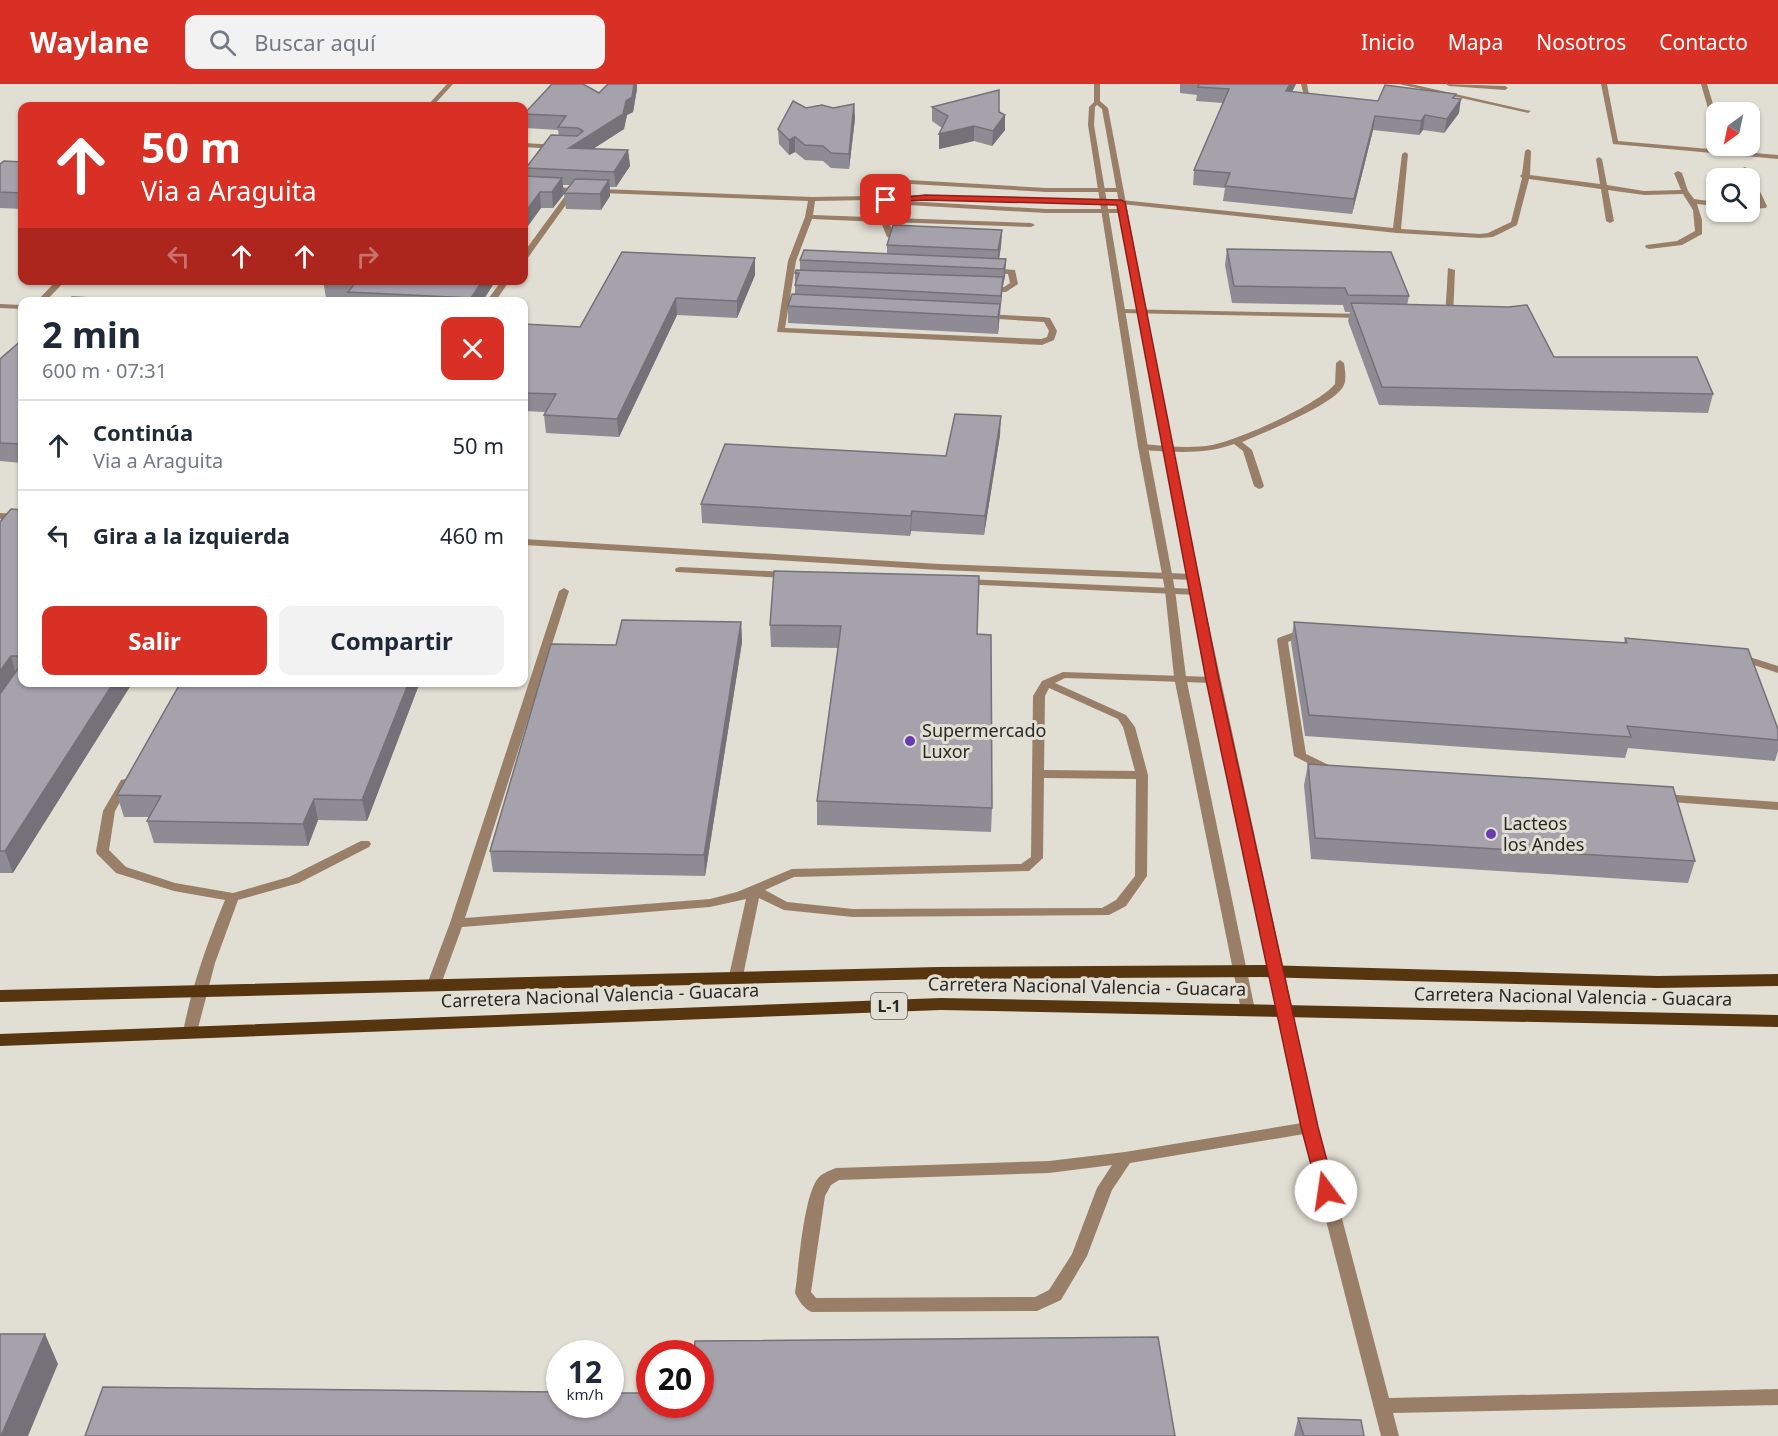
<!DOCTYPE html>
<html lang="es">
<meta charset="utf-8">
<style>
:root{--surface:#fff;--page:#f2f2f3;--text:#1f2937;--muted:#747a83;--line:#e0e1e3;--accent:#d93025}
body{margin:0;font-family:"Noto Sans",sans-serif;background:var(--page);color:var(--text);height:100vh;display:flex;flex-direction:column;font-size:22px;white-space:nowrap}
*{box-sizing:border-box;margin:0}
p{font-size:20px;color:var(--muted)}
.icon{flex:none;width:33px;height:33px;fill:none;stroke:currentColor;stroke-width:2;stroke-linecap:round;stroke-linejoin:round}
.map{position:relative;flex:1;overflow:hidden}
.drawer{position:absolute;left:18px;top:213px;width:510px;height:390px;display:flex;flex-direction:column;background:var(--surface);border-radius:12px;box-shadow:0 2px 4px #0004}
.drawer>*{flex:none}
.banner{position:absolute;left:18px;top:18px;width:510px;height:183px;border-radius:12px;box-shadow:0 2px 4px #0004;background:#d93025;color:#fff;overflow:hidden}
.needle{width:39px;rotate:213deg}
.fabs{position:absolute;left:1706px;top:18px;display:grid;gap:12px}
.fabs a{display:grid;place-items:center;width:54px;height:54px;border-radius:12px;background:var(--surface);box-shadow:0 2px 4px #0004;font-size:30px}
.speed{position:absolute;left:546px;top:1256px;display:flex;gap:12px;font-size:30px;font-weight:700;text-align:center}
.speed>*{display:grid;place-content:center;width:78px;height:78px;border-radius:50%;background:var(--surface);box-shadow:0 2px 4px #0004;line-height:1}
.speed small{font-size:15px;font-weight:400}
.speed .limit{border:9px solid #d22;background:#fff;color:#111}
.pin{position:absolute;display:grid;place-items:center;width:51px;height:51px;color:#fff;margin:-26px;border-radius:12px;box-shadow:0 3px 9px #0006}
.me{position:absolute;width:66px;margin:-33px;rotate:346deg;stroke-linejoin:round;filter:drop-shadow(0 0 4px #0008)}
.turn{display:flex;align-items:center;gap:21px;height:126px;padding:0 24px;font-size:27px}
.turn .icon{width:78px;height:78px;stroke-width:2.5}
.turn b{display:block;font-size:42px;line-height:51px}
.lanes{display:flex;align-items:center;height:57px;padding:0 24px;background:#0003;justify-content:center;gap:30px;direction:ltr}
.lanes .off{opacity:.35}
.round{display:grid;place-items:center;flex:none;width:63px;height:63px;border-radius:12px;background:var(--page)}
.summary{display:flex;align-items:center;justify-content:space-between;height:102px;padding:0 24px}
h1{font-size:36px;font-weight:700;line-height:45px}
.cta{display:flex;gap:12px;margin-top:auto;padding:12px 24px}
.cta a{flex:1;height:69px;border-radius:12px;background:var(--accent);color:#fff;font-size:24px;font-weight:700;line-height:69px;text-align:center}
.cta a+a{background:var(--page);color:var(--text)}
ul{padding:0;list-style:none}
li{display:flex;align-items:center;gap:18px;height:90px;padding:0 24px;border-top:2px solid var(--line)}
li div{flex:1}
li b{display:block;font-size:22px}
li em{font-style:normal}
header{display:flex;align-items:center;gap:36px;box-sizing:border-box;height:84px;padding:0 30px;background:var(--accent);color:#fff}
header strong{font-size:28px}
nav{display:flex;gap:33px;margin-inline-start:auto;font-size:21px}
.search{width:420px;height:54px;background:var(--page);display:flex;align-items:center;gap:15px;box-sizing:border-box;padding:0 21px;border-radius:12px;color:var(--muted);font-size:22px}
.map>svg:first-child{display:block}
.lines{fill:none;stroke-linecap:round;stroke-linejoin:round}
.lane{fill:#997f68;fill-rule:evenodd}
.street{fill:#997f68;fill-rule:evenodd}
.primary{fill:#57350f;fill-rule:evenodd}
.wall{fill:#8f8b94}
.shaded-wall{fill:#747178}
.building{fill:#a6a2ac;stroke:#747178;stroke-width:1.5}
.route{fill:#d93025;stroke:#8d1f18;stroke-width:1.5}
.poi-dot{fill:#693bb2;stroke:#e1ded3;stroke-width:2}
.labels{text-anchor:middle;stroke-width:6;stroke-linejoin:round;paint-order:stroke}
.shield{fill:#e1ded3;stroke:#615f58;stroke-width:1.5}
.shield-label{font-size:16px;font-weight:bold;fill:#2a2924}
.poi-label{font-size:18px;fill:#2a2924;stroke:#e1ded3;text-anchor:start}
.street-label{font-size:18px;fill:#2a2924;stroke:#e1ded3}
</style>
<header>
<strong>Waylane</strong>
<div class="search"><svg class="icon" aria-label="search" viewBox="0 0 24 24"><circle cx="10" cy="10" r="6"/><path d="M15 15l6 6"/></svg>Buscar aquí</div>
<nav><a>Inicio</a><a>Mapa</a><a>Nosotros</a><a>Contacto</a></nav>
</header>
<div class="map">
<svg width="1778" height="1352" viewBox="0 0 1778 1352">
<rect width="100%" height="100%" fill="#e1ded3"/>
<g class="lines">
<g class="lane">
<polygon points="447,0 453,0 433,22 427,22"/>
<polygon points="1301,0 1307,0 1310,17 1305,16"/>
<polygon points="1399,0 1411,0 1531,27 1528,29"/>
<polygon points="1446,0 1505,2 1508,4 1505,6 1449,2"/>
<polygon points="524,59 557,61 560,63 557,65 524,63"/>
<polygon points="1528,65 1531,67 1530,91 1600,100 1596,75 1599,73 1602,75 1607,101 1644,107 1681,106 1674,89 1678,87 1682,89 1688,107 1694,115 1716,118 1716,122 1697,120 1702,136 1702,150 1682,161 1649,165 1645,163 1646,161 1677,157 1695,147 1693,126 1683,110 1644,111 1608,106 1614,137 1610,139 1606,137 1601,105 1529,95 1517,141 1493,153 1480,154 1397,149 1121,120 925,115 815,117 813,131 1031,139 1035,141 1031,143 889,138 893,149 908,152 908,156 905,156 887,153 881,138 812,135 796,177 785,244 1041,255 1047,253 1049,247 1044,238 984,234 980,232 984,230 1043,233 1050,234 1057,247 1054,256 1042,261 777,248 788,177 805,133 808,117 575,108 527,175 524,175 524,168 568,108 524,106 524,102 812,113 925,111 1121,116 1393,144 1402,70 1405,68 1408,70 1401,145 1480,150 1488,149 1511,138 1522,94 1520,92 1522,90 1525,67"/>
<polygon points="1745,83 1749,85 1767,122 1766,124 1749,125 1749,121 1758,120 1749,101 1749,94 1746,94 1741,85"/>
<polygon points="891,95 1046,104 1120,104 1124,106 1120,108 1046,108 894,99 890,97"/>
<polygon points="905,117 1046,125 1123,125 1127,127 1123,129 1046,129 908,121 905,121"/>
<polygon points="988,184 1015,186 1018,200 1006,208 985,207 985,203 1004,203 1010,199 1008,190 988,188"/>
<polygon points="1448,184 1455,186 1453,234 1449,236 1445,234"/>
<polygon points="57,196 66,196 45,218 36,218"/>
<polygon points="502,196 510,196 495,218 486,218"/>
<polygon points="0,220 22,221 22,225 0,224"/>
<polygon points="1119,225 1363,230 1367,232 1363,234 1122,229 1118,227"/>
<path d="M1340,276L1344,279C1345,286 1347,296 1343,303C1331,322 1265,348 1242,358L1252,366L1264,402L1262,404L1259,405L1254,402L1243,367L1234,360C1205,371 1174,368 1143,366L1138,363L1143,360C1166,362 1190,365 1212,361C1239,356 1319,320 1335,300L1336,279Z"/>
<polygon points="0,429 22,430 22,436 0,435"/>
<polygon points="524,455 940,480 1193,490 1198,493 1193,496 940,486 524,461"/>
<polygon points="680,483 787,488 792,491 787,494 676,488 675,486 676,484"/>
<polygon points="964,495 1196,505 1201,508 1196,511 960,500 959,498"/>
<path d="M564,504L569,507L465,834L710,815L737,808L792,785L1021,780L1031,773L1033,612L1042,597L1063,588L1213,593L1219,596L1213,599L1065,594L1055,599L1126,631L1135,643L1148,691L1147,792L1126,822L1109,831L853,833L784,826L759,814L743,892L741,895H731L729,892L746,815L710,823L462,843L440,903L438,906H428L426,903L450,839L559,507ZM1049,604L1118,635L1123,643L1135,687L1044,686L1045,612ZM1044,694L1136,695L1135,792L1116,816L1102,824L853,825L787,818L765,806L794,793L1029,787L1043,774Z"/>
<polygon points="1308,543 1313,546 1312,548 1288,558 1306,670 1333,683 1335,686 1329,690 1294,672 1277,556 1278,554"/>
<polygon points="1737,569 1778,582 1778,589 1733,574 1731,572"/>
<path d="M125,695L131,699L115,727L109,766L126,783L175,799L233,809L289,793L361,757H369L371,760L369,763L299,799L238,816L215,879L197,948L195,952H185L183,948C192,902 207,859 225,816L174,807L116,789L97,770L96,767L103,727L121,696Z"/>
<polygon points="1662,710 1778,718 1778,726 1658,717 1656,714 1658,711"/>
<path d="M1286,923L1291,924L1293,928L1318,1043L1389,1314L1778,1305V1321L1393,1329L1399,1352H1381L1304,1050L1130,1079L1112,1106L1087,1172L1061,1216L1037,1227L812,1228C804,1225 799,1217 795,1209C799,1183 803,1111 819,1093C823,1089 831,1086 836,1084L1049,1077L1125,1068L1302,1039L1279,928L1281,924ZM1112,1081L1097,1104L1072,1170L1049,1206L1035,1213L816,1214L811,1208L825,1112L831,1101L839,1096L1049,1089Z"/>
</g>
<g class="street">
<polygon points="1094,0 1100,0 1100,17 1108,24 1186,436 1293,928 1291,932 1281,932 1279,928 1176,436 1102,25 1097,21 1095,23 1094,41 1148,363 1175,506 1186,593 1255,926 1253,930 1243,930 1241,926 1174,593 1165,506 1138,363 1088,41 1089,23 1094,18"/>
<polygon points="1601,0 1607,0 1618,57 1778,71 1778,75 1613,60"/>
<polygon points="1701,0 1707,0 1716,30 1716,44 1713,42"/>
</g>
<g class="primary">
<polygon points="1262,881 1658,892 1778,890 1778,902 1658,904 1262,893 938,895 0,918 0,906 938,883"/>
<polygon points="941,914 1778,931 1778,943 941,926 0,962 0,950"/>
</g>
</g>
<g class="wall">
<polygon points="1180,0 1296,0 1292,8 1378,17 1455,14 1459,29 1444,49 1423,46 1419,51 1373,46 1352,130 1223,117 1225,104 1193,101 1194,86 1223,19 1196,17 1197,11 1180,9"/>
<polygon points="637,5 633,28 627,31 624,45 593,65 628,66 630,82 616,103 610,103 610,112 601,126 566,125 564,109 570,101 563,101 564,110 553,124 541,124 525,146 524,146 524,92 527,92 526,84 559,52 558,46 525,44 524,29 599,9"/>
<polygon points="854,20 855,34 849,85 831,84 823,77 805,76 795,68 789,71 779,60 778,45 806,24 833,24"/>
<polygon points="932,23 999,28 1005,31 1005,46 992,62 974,57 939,65 942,44 932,37"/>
<polygon points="22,78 22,125 0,124 0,80"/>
<polygon points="1002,146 1001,162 999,175 1006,175 1005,192 1003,202 998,250 788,239 788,222 795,211 795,189 800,186 800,176 887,170 887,161"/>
<polygon points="1227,165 1409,212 1407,221 1554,273 1713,310 1708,329 1379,321 1348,237 1350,228 1345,228 1343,221 1232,219 1225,181"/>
<polygon points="755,174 755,191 737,234 677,231 619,353 546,349 544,331 546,328 524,327 524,240 580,243"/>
<polygon points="323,196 496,196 482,218 350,218 349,215 326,214"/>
<polygon points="22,256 22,379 0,377 0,275"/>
<polygon points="1000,351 984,451 911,447 910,452 702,439 701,420 946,372"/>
<polygon points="22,426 22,598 13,789 0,789 0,438"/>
<polygon points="774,487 977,550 992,724 991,748 817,741 817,717 838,564 771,563 770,541"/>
<polygon points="741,538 742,558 705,792 493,788 490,767 616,561"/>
<polygon points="1294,538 1624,559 1625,554 1778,645 1778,667 1775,677 1628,664 1625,674 1305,652 1291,558"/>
<polygon points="181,598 420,598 367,737 318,736 308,762 154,759 147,737 149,733 124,733 117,711"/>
<polygon points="1308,680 1695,777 1688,799 1311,775 1304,701"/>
<polygon points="1298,1334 1364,1352 1294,1352"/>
</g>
<g class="shaded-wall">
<polygon points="634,0 637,0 637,5 633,28 627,31 624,45 571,79 569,64"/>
<polygon points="1290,0 1296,0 1285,21 1286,7"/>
<polygon points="1461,15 1459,29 1444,49 1447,35"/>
<polygon points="854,20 855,34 849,85 849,70"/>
<polygon points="1005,31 1005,46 992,62 993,47"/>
<polygon points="1425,31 1423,46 1419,51 1421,37"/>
<polygon points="1375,32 1373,46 1352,130 1354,115"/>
<polygon points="974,42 974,57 939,65 939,50"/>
<polygon points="795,53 795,68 789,71 789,56"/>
<polygon points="628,66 630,82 616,103 614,88"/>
<polygon points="562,94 564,110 553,124 552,108"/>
<polygon points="609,96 610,112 601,126 600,110"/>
<polygon points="540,108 541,124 525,146 524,130"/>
<polygon points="1002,146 1001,162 998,182 998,166"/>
<polygon points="755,174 755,191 737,234 737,217"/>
<polygon points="1006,175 1005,192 1003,202 1004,185"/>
<polygon points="1003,193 1002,210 1000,229 1001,212"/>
<polygon points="483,196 496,196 482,218 471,218 471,214"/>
<polygon points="676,214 677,231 619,353 617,335"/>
<polygon points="1000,220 999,237 998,250 998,233"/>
<polygon points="1001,332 1000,351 984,451 985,432"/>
<polygon points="912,427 911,447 910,452 911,432"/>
<polygon points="741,538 742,558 705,792 704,771"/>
<polygon points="11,572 17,593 0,617 0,587"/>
<polygon points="114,598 133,598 13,789 5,767"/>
<polygon points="409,598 420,598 367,737 362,716"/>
<polygon points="314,715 318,736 308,762 303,740"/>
<polygon points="45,1250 58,1280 28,1352 1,1352"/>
</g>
<g class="building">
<polygon points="552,0 583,0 599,9 608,0 634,0 632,13 626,17 623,30 569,64 628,66 614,88 526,84 551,51 577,52 583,47 578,44 558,43 566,32 524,30"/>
<polygon points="1199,0 1290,0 1286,7 1378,17 1385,1 1456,10 1453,14 1461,15 1447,35 1425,31 1421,37 1375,32 1354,115 1225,102 1230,89 1194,86 1229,5 1198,3"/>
<polygon points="999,6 999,28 1005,31 993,47 974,42 939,50 948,32 932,23"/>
<polygon points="793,17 806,24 822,21 833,24 854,20 849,70 831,69 823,62 805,61 795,53 789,56 778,45"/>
<polygon points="4,77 22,78 22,109 0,108 0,80"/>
<polygon points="524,92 562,94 552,108 540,108 524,130"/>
<polygon points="575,95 609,96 600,110 564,109"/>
<polygon points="893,141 1002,146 998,166 887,161"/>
<polygon points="1227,165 1391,168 1409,212 1348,211 1345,204 1234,202"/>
<polygon points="804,166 1006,175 1004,185 800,176"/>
<polygon points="622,168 755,174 737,217 676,214 617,335 544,331 556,310 524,309 524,240 580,243"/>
<polygon points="796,186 1003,193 1001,212 795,201 799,189 795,189"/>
<polygon points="323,196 483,196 471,214 348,208 356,198"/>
<polygon points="792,210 1000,220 998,233 788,222"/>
<polygon points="72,213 169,218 66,218"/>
<polygon points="1351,219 1509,223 1527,221 1554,273 1697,273 1713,310 1382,303"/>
<polygon points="22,256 22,360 0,359 0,275"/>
<polygon points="955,330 1001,332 985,432 912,427 911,432 701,420 725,360 946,372"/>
<polygon points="11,425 22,426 22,598 114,598 5,767 0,767 0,610 22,579 17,572 11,572 0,587 0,438"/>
<polygon points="774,487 979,492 977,550 991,551 992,724 817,717 841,542 770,541"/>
<polygon points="622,536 741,538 704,771 490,767 551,560 616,561"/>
<polygon points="1294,538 1627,559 1625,554 1748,565 1778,645 1778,656 1627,642 1631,653 1309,631"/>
<polygon points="181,598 409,598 362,716 314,715 303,740 147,737 161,712 117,711"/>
<polygon points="1308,680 1673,703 1695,777 1315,754"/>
<polygon points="0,1250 45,1250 1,1352 0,1352"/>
<polygon points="1158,1253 1175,1352 85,1352 103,1303 560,1308 560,1320 610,1320 610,1309 650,1309 650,1320 700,1320 700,1269 694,1269 695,1257"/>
<polygon points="1298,1334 1361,1336 1364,1352 1304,1352"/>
</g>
<polygon class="route" points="925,111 1121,116 1125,118 1219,596 1318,1043 1335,1107 1333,1112 1320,1112 1318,1107 1301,1043 1206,596 1117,121 925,116 886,118 882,116"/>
<g class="poi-dot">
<circle cx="910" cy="657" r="6"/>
<circle cx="1491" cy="750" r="6"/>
</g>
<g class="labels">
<rect class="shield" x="871" y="909" width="36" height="26" rx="4.5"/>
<g class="shield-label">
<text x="889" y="928">L-1</text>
</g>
<g class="poi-label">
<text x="922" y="653">Supermercado<tspan x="922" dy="21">Luxor</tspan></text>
<text x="1503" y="746">Lacteos<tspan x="1503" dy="21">los Andes</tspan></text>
</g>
<g class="street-label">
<text transform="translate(1087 903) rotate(1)" y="6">Carretera Nacional Valencia - Guacara</text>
<text transform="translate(600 912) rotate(-2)" y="6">Carretera Nacional Valencia - Guacara</text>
<text transform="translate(1573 913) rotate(1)" y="6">Carretera Nacional Valencia - Guacara</text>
</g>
</g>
</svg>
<div class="fabs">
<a><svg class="needle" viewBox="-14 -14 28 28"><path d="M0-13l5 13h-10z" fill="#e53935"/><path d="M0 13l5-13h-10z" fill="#747a83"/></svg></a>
<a><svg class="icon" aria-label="search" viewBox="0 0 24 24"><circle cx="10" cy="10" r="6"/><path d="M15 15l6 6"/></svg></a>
</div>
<div class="speed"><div>12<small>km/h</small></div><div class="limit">20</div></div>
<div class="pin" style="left:886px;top:116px;background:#d93025"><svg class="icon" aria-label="arrive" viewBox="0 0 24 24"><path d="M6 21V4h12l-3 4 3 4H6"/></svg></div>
<svg class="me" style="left:1326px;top:1107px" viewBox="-20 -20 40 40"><circle r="19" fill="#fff"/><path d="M0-13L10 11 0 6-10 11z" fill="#d93025"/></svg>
<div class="banner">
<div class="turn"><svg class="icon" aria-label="ahead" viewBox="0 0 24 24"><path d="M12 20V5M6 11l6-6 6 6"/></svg><div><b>50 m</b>Via a Araguita</div></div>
<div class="lanes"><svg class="icon off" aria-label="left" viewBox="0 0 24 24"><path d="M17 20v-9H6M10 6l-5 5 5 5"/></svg><svg class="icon" aria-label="ahead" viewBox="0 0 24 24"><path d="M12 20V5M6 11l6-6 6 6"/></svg><svg class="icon" aria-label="ahead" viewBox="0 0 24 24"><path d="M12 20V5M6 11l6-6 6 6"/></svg><svg class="icon off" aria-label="right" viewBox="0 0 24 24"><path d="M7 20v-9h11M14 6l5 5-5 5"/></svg></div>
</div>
<section class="drawer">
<div class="summary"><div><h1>2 min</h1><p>600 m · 07:31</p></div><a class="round" style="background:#d93025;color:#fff"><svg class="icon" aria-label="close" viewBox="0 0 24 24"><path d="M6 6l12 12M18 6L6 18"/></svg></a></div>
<ul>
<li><svg class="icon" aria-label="ahead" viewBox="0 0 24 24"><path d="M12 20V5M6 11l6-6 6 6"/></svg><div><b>Continúa</b><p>Via a Araguita</p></div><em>50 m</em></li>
<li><svg class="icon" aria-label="left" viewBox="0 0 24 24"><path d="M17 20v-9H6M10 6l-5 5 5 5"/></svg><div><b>Gira a la izquierda</b></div><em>460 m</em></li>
</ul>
<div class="cta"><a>Salir</a><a>Compartir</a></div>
</section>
</div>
